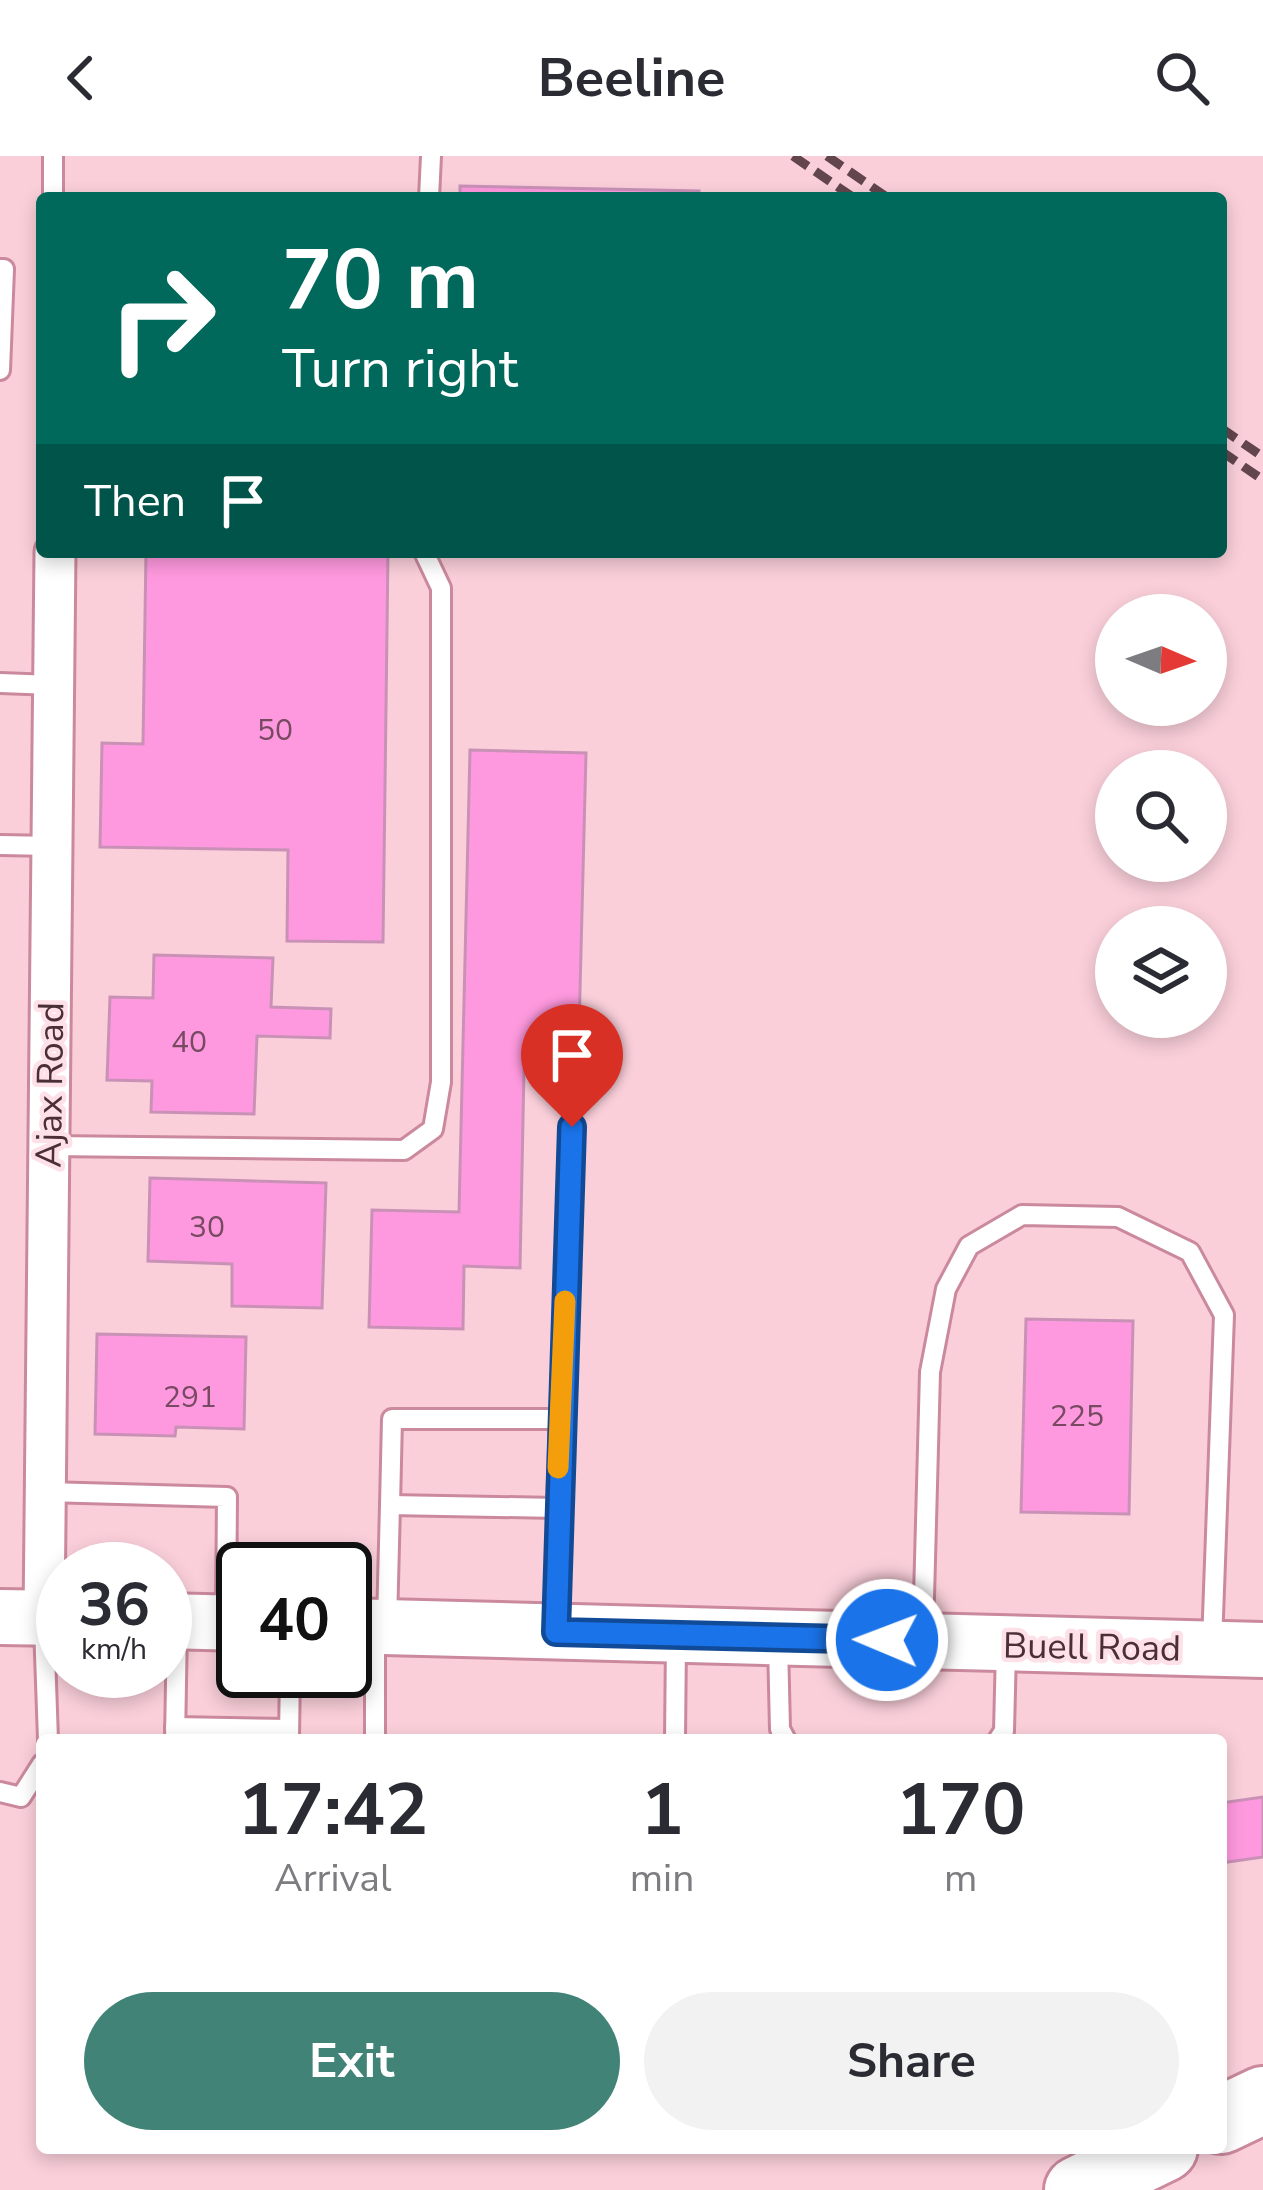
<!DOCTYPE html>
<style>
:root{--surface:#fff;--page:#f2f2f3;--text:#2b2b33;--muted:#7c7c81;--accent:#418477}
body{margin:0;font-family:"Nunito Sans",sans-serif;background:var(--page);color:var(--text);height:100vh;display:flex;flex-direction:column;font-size:45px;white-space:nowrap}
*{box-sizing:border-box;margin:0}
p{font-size:39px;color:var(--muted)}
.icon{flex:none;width:66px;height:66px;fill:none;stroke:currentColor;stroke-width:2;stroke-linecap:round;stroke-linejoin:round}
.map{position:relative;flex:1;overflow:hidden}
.side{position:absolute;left:36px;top:1578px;width:1191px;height:420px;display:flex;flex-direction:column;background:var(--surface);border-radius:12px;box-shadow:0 6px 18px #0003}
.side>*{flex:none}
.hud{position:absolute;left:36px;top:36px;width:1191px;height:366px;border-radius:12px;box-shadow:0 6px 18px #0003;background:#00695c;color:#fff;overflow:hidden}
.needle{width:78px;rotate:92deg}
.controls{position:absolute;left:1095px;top:438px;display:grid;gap:24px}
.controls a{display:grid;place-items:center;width:132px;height:132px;border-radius:50%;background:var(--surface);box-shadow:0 6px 18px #0003;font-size:60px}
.speed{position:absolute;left:36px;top:1386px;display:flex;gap:24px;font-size:60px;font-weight:700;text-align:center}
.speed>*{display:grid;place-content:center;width:156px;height:156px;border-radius:50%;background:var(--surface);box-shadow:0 6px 18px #0003;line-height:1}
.speed small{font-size:30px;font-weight:400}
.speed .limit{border:6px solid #111;border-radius:18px;background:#fff;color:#111}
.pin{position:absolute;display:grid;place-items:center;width:102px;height:102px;color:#fff;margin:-123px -51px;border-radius:50% 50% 50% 0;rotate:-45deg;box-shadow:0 0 12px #0007}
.pin .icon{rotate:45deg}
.me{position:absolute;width:132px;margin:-66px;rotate:271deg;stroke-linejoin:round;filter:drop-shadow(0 0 9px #0008)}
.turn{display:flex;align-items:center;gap:42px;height:252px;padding:0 48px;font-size:54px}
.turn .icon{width:156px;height:156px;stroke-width:2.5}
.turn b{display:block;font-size:84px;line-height:102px}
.then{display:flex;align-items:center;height:114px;padding:0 48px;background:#0003;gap:24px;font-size:45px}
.eta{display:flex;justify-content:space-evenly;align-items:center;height:204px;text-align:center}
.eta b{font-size:72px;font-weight:700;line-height:84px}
.action{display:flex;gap:24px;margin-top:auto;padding:24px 48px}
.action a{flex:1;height:138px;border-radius:72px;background:var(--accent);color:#fff;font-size:48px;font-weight:700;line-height:138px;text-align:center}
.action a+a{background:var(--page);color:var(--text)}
header{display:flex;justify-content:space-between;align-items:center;height:156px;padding:0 48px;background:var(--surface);font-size:54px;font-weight:700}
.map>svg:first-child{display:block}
.building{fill:#ff99df;stroke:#ca91b7;stroke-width:3}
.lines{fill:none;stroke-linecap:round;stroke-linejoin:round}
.lane-casing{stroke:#cb899d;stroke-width:24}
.street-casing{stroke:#cb899d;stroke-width:45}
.secondary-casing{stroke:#cb899d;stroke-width:60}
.highway-casing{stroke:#cb899d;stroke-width:72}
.lane{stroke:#fff;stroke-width:18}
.street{stroke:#fff;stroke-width:39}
.secondary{stroke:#fff;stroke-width:54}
.highway{stroke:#fff;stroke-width:66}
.rail{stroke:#62454d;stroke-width:9;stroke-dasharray:18 9;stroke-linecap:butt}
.route-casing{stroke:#114b97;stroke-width:30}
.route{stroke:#1a73e8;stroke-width:21}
.slow{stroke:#f59e0b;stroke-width:21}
.labels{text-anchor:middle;stroke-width:9;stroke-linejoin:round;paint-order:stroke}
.number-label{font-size:30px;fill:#774a61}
.street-label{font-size:36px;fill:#4a2f37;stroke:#fde0e8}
</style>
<header><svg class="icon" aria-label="back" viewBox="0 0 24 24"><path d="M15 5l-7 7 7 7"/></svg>Beeline<svg class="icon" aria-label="search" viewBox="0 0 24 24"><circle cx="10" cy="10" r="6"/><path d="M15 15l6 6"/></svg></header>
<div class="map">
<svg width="1263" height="2034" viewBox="0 0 1263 2034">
<rect width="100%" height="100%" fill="#facfda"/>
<g class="building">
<polygon points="460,30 699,35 699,42 460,42"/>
<polygon points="146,396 388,396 383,786 287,785 288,694 100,691 102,587 143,588"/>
<polygon points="470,594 586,597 578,915 524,914 520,1112 464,1110 463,1173 369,1171 372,1054 459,1056"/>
<polygon points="154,799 273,802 271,851 331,853 330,882 257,880 254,958 151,956 152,925 107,924 110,841 153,842"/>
<polygon points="150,1022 326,1027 322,1152 232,1150 232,1108 148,1105"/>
<polygon points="1026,1163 1133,1165 1129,1358 1021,1356"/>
<polygon points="97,1178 246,1181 244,1273 176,1271 175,1280 95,1278"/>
<polygon points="1263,1641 1263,1701 1221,1707 1221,1647"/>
</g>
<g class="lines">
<defs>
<g id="lane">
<polyline points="53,0 53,42"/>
<polyline points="429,42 431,0"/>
<polyline points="0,113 4,113 0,214"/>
<polyline points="0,527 53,529"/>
<polyline points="0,689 52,690"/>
<polyline points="49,990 404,994 433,973 441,926 441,432 424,396"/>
<polyline points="560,1263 572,971"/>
<polyline points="46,1336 227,1341 226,1462"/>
<polyline points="390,1349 392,1263 560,1263 557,1352"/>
<polyline points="387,1467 390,1349 557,1352 556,1471"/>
<polyline points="44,1469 48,1584"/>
<polyline points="923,1479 930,1216 946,1133 969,1090 1022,1059 1118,1061 1190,1096 1224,1159 1212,1488"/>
<polyline points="778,1488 780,1573 786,1584"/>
<polyline points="175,1571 289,1573"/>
<polyline points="289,1582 290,1515"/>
<polyline points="175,1584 177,1469"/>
<polyline points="375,1584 375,1475"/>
<polyline points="675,1584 676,1484"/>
<polyline points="998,1584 1004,1575 1006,1493"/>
<polyline points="0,1636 21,1641 42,1608"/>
</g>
<polyline id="street" points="44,1462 55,396"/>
<g id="secondary">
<polyline points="0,1461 63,1462"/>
<polyline points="165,1465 243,1467"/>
<polyline points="345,1470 1263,1494"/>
</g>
<g id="highway">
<polyline points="1221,1964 1263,1944"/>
<polyline points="1078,2034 1164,1992"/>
</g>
</defs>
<use href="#lane" class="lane-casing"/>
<use href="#street" class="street-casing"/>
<use href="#secondary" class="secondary-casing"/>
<use href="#highway" class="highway-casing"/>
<use href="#lane" class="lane"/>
<use href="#street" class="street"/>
<use href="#secondary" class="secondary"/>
<use href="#highway" class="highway"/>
<g class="rail">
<polyline points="793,0 854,42"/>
<polyline points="827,0 888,42"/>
<polyline points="1221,272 1263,301"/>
<polyline points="1221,295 1263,324"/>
</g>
</g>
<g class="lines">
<defs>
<polyline id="route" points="572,971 556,1476 887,1484"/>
</defs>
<use href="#route" class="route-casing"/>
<use href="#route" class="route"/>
<polyline class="slow" points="558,1312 565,1145"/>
</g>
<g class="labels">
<g class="number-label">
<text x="275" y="584">50</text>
<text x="189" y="896">40</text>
<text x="207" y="1081">30</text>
<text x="190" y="1251">291</text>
<text x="1077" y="1270">225</text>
</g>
<g class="street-label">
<text transform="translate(49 929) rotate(-89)" y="13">Ajax Road</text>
<text transform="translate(1092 1490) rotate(1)" y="13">Buell Road</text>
</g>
</g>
</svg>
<div class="controls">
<a><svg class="needle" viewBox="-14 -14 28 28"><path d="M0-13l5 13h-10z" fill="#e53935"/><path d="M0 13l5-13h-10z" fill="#7c7c81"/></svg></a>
<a><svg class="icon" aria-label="search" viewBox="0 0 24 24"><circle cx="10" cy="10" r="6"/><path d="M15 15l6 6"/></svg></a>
<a><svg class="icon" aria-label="layers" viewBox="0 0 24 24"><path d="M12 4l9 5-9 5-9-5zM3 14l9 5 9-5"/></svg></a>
</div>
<div class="speed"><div>36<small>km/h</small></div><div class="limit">40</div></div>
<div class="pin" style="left:572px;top:971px;background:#d93025"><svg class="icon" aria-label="arrive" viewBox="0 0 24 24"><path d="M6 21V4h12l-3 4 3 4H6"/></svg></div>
<svg class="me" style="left:887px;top:1484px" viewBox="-20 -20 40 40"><circle r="17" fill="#1a73e8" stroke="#fff" stroke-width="3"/><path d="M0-11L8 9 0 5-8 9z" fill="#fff"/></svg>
<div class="hud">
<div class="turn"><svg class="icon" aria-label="right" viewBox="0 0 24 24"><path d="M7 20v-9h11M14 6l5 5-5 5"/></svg><div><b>70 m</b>Turn right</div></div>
<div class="then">Then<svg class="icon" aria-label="arrive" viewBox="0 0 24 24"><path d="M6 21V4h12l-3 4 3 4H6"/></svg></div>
</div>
<section class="side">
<div class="eta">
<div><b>17:42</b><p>Arrival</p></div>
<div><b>1</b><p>min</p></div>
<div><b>170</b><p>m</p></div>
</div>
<div class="action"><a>Exit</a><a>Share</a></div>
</section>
</div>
